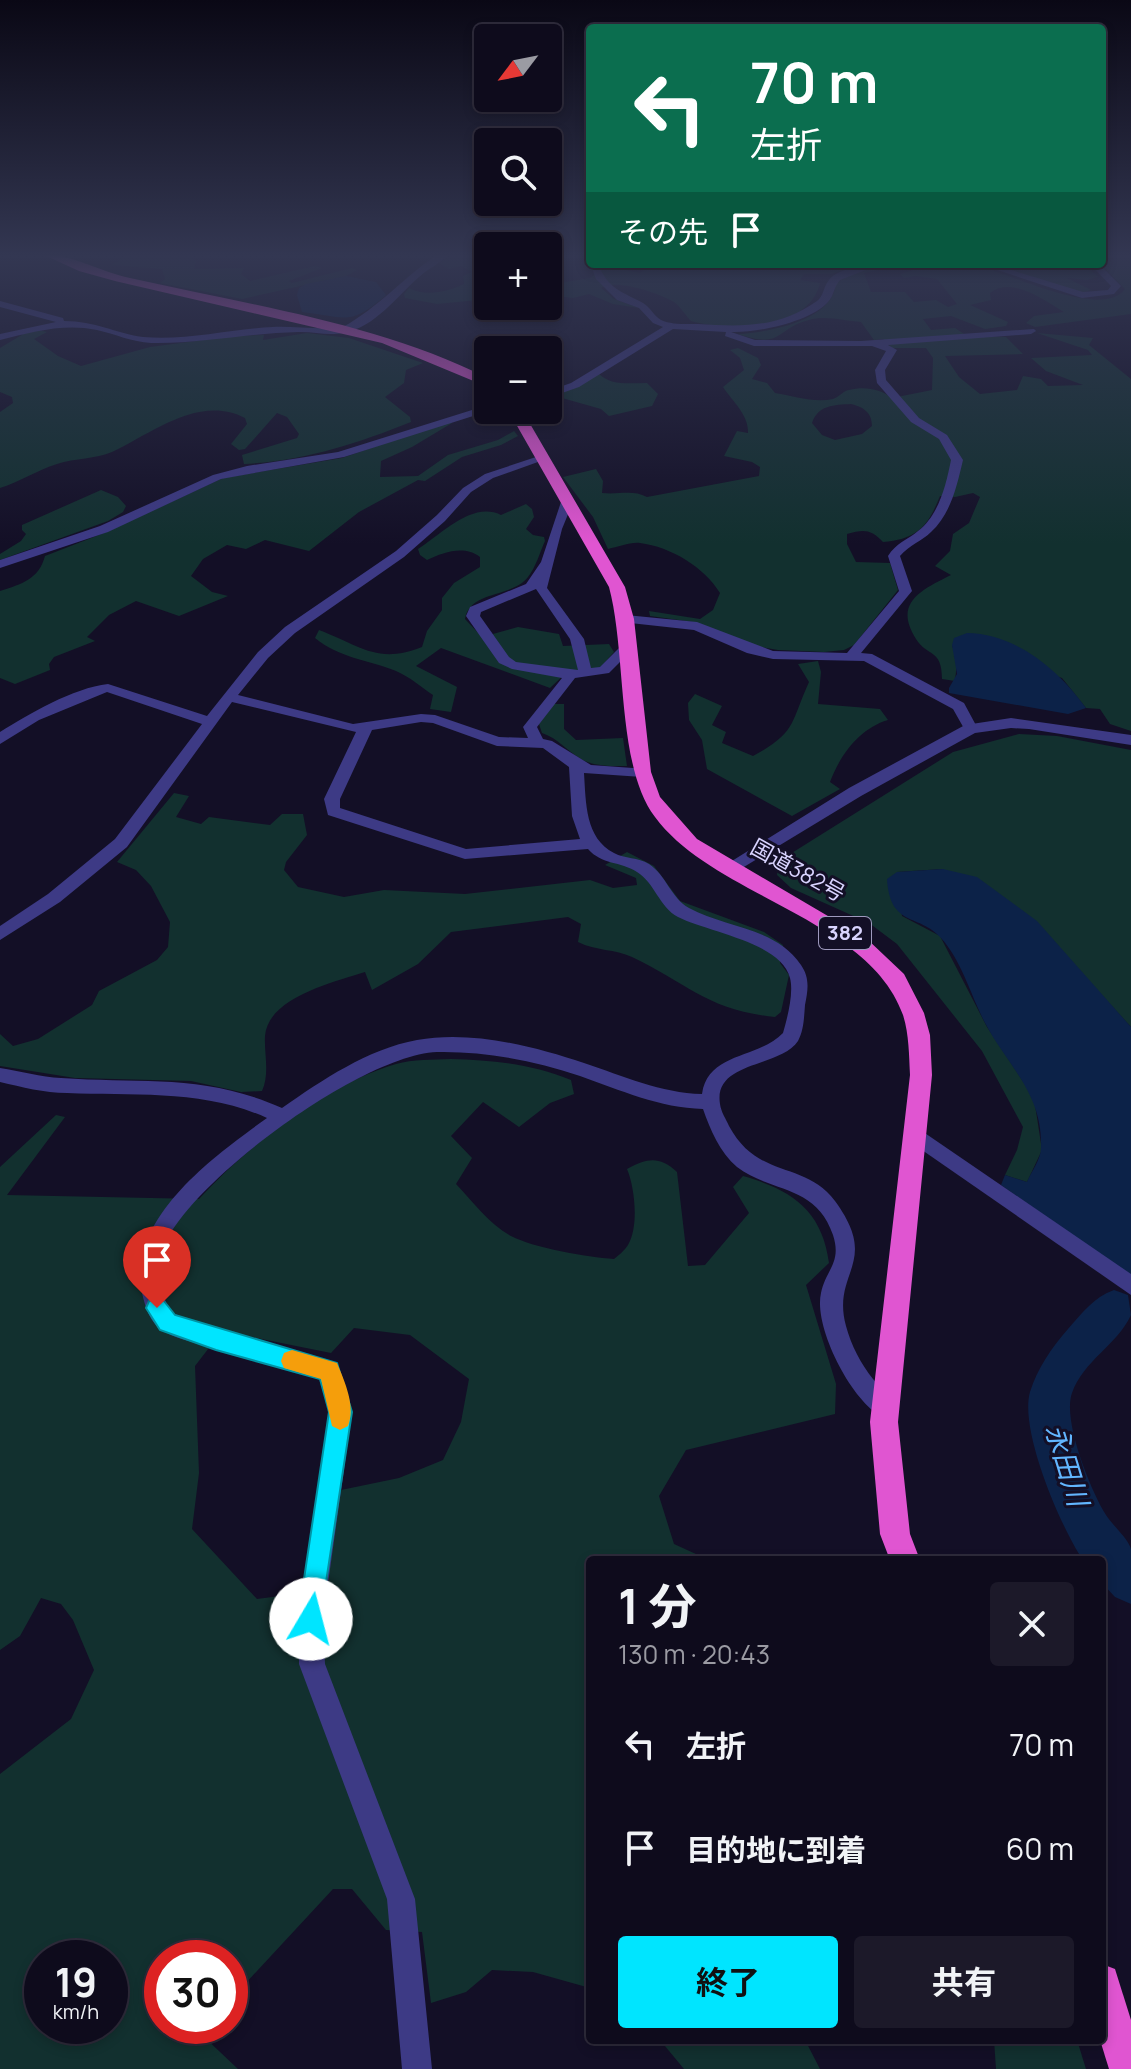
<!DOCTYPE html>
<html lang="ja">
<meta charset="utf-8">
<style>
:root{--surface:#0e0b1c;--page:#1c1929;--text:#f1f3f6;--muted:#9b9ba3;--line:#2e2b3b;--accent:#00e5ff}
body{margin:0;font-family:Manrope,"Noto Sans JP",sans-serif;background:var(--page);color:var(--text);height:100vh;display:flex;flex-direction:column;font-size:30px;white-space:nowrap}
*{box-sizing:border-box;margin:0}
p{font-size:26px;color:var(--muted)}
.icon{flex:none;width:44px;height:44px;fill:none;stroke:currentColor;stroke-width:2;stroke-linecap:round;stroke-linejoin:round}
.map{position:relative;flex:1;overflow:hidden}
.side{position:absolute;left:586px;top:1556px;width:520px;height:488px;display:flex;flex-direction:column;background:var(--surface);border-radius:8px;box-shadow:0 4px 12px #0003,0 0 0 2px var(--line)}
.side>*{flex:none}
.guide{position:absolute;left:586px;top:24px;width:520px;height:244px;border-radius:8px;box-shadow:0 4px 12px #0003,0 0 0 2px var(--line);background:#0b6e4f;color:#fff;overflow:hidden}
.needle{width:52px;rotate:238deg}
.fabs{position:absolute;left:474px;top:24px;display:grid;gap:16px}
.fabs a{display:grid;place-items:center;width:88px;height:88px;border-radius:8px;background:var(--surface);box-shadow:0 4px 12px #0003,0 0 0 2px var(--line);font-size:40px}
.speed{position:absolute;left:24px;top:1940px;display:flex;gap:16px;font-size:40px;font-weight:700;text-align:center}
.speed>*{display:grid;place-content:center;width:104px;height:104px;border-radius:50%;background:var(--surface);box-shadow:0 4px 12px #0003,0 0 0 2px var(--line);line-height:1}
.speed small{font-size:20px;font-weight:400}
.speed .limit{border:12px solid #d22;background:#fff;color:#111}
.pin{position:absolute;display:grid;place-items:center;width:68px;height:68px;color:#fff;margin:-82px -34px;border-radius:50% 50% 50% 0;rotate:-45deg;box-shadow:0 0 8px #0007}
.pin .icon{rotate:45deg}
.me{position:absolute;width:88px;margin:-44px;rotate:8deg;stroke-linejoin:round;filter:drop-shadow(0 0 6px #0008)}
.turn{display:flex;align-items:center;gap:28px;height:168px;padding:0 32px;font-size:36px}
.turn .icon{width:104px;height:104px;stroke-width:2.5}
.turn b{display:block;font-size:56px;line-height:68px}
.then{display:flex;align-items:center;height:76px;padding:0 32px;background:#0003;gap:16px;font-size:30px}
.round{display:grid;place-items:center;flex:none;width:84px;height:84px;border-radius:8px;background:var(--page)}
.summary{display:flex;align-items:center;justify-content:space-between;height:136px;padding:0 32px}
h1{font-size:48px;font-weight:700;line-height:60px}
.action{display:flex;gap:16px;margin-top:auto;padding:16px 32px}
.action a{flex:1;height:92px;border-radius:8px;background:var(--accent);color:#111;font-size:32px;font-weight:700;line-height:92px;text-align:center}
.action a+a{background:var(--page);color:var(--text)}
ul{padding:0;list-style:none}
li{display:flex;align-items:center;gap:24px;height:104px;padding:0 32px}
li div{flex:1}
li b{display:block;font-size:30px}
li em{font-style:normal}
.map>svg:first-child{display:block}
.green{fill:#12302f;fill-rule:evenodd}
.water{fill:#0c2248}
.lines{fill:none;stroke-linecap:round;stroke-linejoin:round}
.river{fill:#0c2248;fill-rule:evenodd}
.minor{fill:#3d3a85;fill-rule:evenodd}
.tertiary{fill:#3d3a85;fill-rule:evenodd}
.trunk{fill:#e055d1;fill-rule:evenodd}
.route{fill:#00e5ff;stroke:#0095a6;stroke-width:2}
.slow{fill:#f59e0b}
.labels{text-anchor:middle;stroke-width:6;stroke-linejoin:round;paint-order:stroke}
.shield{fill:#130f26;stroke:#9e99be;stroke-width:2}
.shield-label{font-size:20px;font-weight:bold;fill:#d9d4ff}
.street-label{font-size:22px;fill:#d9d4ff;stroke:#130f26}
.near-water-label{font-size:28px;font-style:italic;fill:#62b6ff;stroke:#130f26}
</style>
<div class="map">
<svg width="1131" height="2069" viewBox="0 0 1131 2069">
<rect width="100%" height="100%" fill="#130f26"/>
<g class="green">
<polygon points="129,254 187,254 196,261 194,269 244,268 241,274 250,281 315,266 322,268 289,281 292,283 352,268 357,270 346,276 242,299 160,283 165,279 162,269 112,265"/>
<path d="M455,254H488V299L437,304L405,298L404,294L409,288C426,297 447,292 464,284L463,276L472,272L461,266L449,269L439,263Z"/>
<path d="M1113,254H1131V314L1035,327L1026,323L1034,316L1064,312C1044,300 1012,276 990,293L991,300L970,305L1008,322L1006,326L985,329L951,316L923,319L931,330L955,328L967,336L1006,337L1023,354L945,356L959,377L980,394L1017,390L1023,376L1041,379L1048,386L1083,385L1046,371L1031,358L1092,355L1088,350L1037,333L1093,338L1089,345L1131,379V731L1110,724L1100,709L1086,708L1062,678L952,645L957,662L955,681L942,679C942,648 927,657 916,639C893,603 921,590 951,575L935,566L950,551L953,534L969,523L980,497L973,493L955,497L940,496C928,526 918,539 883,542C871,529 864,529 847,534V544L856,562L890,563L898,590L854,645L844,650L824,652L778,650L760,647L693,622L650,616L649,611L700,619L713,610L720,593C704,567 671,547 640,543C630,542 618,547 608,549L593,517L563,477L596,469L603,481L602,493C619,495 632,489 647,497L759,476L760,467L752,462L724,456L737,431L748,433C749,415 733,402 723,387L744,370L740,358L730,350L738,348L758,358L761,365L752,379L767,383L775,393C793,396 814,403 833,399C839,397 843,391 849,390C865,386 880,389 892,398L932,390L933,358L926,348H892L883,339L874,340L861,322C845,321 825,315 809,320C776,328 783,350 738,334C769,332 833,321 836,283C873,260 925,259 968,264C1002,268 1100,322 1125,289L1101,264L1102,260ZM899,265H908L914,270L900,274L904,278L916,276L937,279L957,304L948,307L936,300L914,302L905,292H871L864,273ZM851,404C863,407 872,412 872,426L862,434L835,440L822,435L812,423C818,405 834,405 851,404Z"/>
<path d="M599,264H610V267L640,273L655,264H860L831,274H804L800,280L820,283C809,331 729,332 691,321C686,316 680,306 674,302C659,293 615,278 601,288L614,299L639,308L613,304L589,294L573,298L548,295V285L590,278L600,270Z"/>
<polygon points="992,264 1084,264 1098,277 1087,280 1067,278 1091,290 1082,293"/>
<path d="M38,330L47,332L34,339L58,356L81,366L150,347L234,336L264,335L263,340L307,333L349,338L423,363L406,370L404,383L385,397L410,417L411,422C356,444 304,461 244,464L242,455L297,438L299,434L287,417L277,413L245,449L239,450L231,444L247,424L245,418C199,394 151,434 112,452C96,459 75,458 57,464C37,470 20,482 0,488V412L13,403L12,397L0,392V348L25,333Z"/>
<path d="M599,374C612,386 628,383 647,383L658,394L652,406L609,416L601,409L562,398V393Z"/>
<path d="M450,421L452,423L412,447L381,461L380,477L418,476L448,455L498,440L514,431L518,436L501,445L462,457L425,481L418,480L359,512L309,551L265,540L246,549L227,545L203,559L191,576L212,592L228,596L179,616L136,601L109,615L87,637L95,641L54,657L49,664L50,670L15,684L0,678V591C22,584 39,579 45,556L104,533L223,478L342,458Z"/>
<polygon points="101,490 118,497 126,506 123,512 108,521 0,560 0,554 21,541 26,534 22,530 22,525"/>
<path d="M526,504L532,509L534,517L526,529L533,535L544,537L545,541C540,552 536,567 528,577C512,598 470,590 465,619L482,637L518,627L559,634L563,646L609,644L614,652L599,669L568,671L550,688L441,648L416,666L457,687L451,712L430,709L433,695C421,687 410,677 396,671C369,660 339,658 315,638L319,630C359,645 377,665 422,647L427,631L442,610V598L454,583L480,567V557C464,545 444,552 427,560L420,555L418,549C442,534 472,501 501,515Z"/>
<path d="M818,661L821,672L818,704L880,709L888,720C860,728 840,755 830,782L840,789L792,816L707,769L702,740L689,720L688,703L695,694L722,706L712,725L726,732L722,743L753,756C797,732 790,724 809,682L798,664Z"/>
<path d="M554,704H564V729L576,740L623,738L627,766C612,766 595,767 581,759C566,750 559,739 542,733L539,724Z"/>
<polygon points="1019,734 1057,736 1131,750 1131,1027 1099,992 943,869 897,872 902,916 940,936 987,1027 1034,1098 1042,1150 1027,1182 1005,1175 1017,1150 1023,1127 982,1051 897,944 869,923 791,888 777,875 779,861 953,752"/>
<path d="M174,793L189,796L176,817L201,824L209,817L270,825L282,814H303L307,835L286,862L284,870L298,887L344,897L384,890L465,894L590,880L613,888L637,885L636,878L605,865L627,852L654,866L680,901L764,932L783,945L780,963L789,975L781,1012L775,1017C707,1010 689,984 632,957C615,949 596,951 578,942L581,924L568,917L451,932L418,964L372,990L365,972C335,982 268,997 265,1036C264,1054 270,1073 262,1091L241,1092L191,1081L75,1078L0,1066V1034L13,1046L38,1039L92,1005L99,991L157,960L168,947L170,922L151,886L136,870L117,862Z"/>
<path d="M451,1059C492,1060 532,1064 571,1080L574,1094L550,1103L519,1127L483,1102L451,1136L472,1158L456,1184C473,1202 489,1224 511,1236C534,1248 587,1257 614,1259C619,1255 625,1250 628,1245C639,1227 635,1188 627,1169C648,1158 659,1156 677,1172L688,1266L705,1265L749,1213L733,1187L743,1176C792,1190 822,1210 829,1263L806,1285L836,1384L835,1414L686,1450L659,1496L674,1544L709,1560H590V1988L533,1972L492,1970L466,1992L431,2003L422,1932L386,1930L352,1889H333L230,2000V1958H162V2026H207L201,2034L238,2069H0V1774L71,1719L94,1670L73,1620L61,1604L41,1598L20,1636L0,1650V1167L56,1115L65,1117L7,1195L199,1199C247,1146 327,1084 396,1064C413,1059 433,1060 451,1059ZM354,1328L410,1335L469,1379L461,1422L443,1460L399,1478L341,1490L326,1590L257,1599L192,1529L199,1473L195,1366L222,1331L331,1353ZM42,1958H110V2026H42Z"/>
<polygon points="660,2040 805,2040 820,2069 684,2069"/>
<polygon points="994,2040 1077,2040 1086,2069 996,2069"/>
</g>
<g class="water">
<path d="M346,276L376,282L386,295C350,327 346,317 302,312L297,295L299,288L306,284Z"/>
<path d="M967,633C1016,634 1058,669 1086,708L1068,714L949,693V688L957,674L952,645L954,638Z"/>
<path d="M943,869L977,877L1037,921L1131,1027V1276L1001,1185L1005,1175L1027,1182C1031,1172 1041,1159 1041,1148C1043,1092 1007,1066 984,1021C971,995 961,960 941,938C919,913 890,928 887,879L897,872Z"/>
</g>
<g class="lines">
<path class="river" d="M1114,1290L1128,1295L1131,1315C1118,1344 1083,1361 1072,1393C1062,1420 1091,1491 1106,1515C1112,1525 1128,1538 1131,1549C1131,1565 1131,1587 1131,1604L1115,1597L1102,1583V1560H1083C1061,1528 1019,1430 1030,1392C1037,1369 1052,1347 1068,1329C1082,1313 1094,1297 1114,1290Z"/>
<g class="minor">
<path d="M590,263L598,264C609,290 621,291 643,303C650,307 654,316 661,320C672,325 686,324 698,324C742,327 779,328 817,301C824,296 823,287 829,280C838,268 868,264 881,264L840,280C834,286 834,296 828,302C810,322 757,333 731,332L755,340L861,341L1034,329L1036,331L1031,334L888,345L897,350L885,370L886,380L919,418L947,435L963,460C957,485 951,514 931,532C922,541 909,545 900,556L912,591L861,653L872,654L964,703L978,729L976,732H966L953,709L864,661L773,659L747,653L694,630L621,622L619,619L626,615L697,622L773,651L847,653L899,591L888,556C896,543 907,540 918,531C939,515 946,485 951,460L939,439L911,422L877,383L875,370L886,351L872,346H754L725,336L726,332L673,329L579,387L548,398V391L571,383L663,327L653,323L639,308L617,300L596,279Z"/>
<polygon points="979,264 992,264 1083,292 1108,290 1111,286 1090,264 1099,264 1121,286 1114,294 1082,298"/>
<path d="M0,301L63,318L64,321C96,321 114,333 143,337C186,341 230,329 273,327C295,326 328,331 347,326L352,329C336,339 316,331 298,332C249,333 200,344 151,343C132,342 115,334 97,330C64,323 32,332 0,340V334L56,322L0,307Z"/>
<polygon points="488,405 488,410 492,410 344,457 221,479 108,532 0,568 0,560 100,526 213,475 247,466 338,452"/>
<path d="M539,456L549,458L493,478L471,492L445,521L404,557L295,633L268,658L238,695L353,724L421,714L435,715L499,737L528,738L523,727L562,678L512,669L499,663L466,616L470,607L526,584L541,562L561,502L571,500L573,502L562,529L547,588L584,639L591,668L600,667L622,645L627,644L634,648L609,673L575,678L537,727L543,739L552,741L591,765L647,769L649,772L642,777L584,773C586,803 585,838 614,853C625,859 638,857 649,864C666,875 671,898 689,908C725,928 776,927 801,965C810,978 808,990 805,1005C804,1017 804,1030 798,1041C780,1068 713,1061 720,1104C721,1112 726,1119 729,1126C758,1180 804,1160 835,1201C881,1264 831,1271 846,1326C851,1345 861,1364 873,1379C881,1389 891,1396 896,1407L893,1415L885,1418C853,1405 813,1327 821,1293C826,1269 842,1263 833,1235C816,1184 771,1193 737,1167C720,1153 710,1129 703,1109C660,1108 620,1090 580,1076C535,1061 485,1051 437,1052C363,1055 197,1176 165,1243C156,1262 159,1295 172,1313L212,1328L337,1364L352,1412L323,1619L325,1664L415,1899L432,2069H402L387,1899L299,1664V1619L330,1412L320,1379C281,1368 241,1358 202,1345C189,1341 174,1338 162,1330C150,1323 145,1306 142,1293C126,1219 214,1156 267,1118C203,1089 135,1096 67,1093C44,1093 22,1087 0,1082V1068C20,1071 41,1077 61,1078C142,1084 203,1073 282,1108C322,1080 368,1049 417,1040C471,1030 533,1046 584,1063C623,1076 661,1093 702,1094C708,1052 758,1059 783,1033C787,1019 794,993 790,978C781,942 707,932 678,917C659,907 655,883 637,872C620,861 602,865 588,849L465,859L328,815L324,799L356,732L232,702L127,847L60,902L0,940V926L48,894L115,839L202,724L107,692L39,720L0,744V732C29,714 73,688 108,684L207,716L258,652L285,627L396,551L437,515L463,488L485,474ZM536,589L570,639L578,670L516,662L509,657L480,616L481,612ZM421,722L433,723L497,746L543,748L569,767L572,816L580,839L466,849L340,808V799L372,730Z"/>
<polygon points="916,1127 1131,1274 1131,1295 909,1141 906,1135 909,1129"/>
</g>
<g class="tertiary">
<path d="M438,254H450C440,263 428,269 419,277C400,293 370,333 343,331V327C379,307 404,277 438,254Z"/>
<polygon points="1011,718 1131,735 1131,745 1029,729 1011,728 975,733 861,796 734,873 722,873 719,869 849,788 965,725"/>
</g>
<g class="trunk">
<path d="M42,254C71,254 101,272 130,278C250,305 377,323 488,378V387L382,343L115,281L79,271Z"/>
<path d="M508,410H522L625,587L634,619L651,772L660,797L697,839L867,939L904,974L924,1013L930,1035L932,1075L898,1422L910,1534L920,1560H890L880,1534L870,1422L910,1075C909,1055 909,1034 903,1015C869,918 714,897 655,817C616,766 627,654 609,587Z"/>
<polygon points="1102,1964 1115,1969 1131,2020 1131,2069 1109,2069 1100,2040"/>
</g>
</g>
<linearGradient id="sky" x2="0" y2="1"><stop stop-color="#0a0815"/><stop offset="0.47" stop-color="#333752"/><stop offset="1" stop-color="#333752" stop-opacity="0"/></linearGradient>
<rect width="1131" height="544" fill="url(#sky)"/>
<polygon class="route" points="157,1299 164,1301 175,1315 337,1363 352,1412 319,1628 311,1632 302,1628 298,1619 329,1412 320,1379 216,1350 160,1330 146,1308 149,1301"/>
<path class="slow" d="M292,1350L337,1363C345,1382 356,1407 348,1426L340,1430L332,1426L321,1379L284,1368L281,1361L284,1353Z"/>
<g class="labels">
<rect class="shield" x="819" y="917" width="52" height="32" rx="6"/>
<g class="shield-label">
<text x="845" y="940">382</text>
</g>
<g class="street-label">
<text transform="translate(798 870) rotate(29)" y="8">国道382号</text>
</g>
<g class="near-water-label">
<text transform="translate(1067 1465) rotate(73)" y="10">永田川</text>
</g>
</g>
</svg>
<div class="fabs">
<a><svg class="needle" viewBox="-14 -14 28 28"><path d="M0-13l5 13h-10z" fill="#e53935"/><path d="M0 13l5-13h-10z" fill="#9b9ba3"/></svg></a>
<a><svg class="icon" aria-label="search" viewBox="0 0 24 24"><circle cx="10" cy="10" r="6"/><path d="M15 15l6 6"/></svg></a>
<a>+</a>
<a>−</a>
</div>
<div class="speed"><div>19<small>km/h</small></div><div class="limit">30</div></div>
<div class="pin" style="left:157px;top:1308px;background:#d93025"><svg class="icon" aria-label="arrive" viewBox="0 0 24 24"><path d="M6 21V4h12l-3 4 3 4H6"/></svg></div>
<svg class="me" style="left:311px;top:1619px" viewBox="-20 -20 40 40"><circle r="19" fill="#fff"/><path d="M0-13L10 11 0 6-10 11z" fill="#00e5ff"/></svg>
<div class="guide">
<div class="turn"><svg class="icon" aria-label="left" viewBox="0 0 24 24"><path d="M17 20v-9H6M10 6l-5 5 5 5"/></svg><div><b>70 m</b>左折</div></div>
<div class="then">その先<svg class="icon" aria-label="arrive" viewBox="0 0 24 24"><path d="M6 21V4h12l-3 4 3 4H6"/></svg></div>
</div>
<section class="side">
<div class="summary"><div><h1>1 分</h1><p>130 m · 20:43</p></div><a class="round"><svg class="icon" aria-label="close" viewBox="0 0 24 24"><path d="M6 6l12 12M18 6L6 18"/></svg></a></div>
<ul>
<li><svg class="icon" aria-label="left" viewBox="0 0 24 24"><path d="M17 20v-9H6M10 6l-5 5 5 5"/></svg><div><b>左折</b></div><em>70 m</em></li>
<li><svg class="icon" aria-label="arrive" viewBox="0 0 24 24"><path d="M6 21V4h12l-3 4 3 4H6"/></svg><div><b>目的地に到着</b></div><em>60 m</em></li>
</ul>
<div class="action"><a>終了</a><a>共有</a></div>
</section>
</div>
